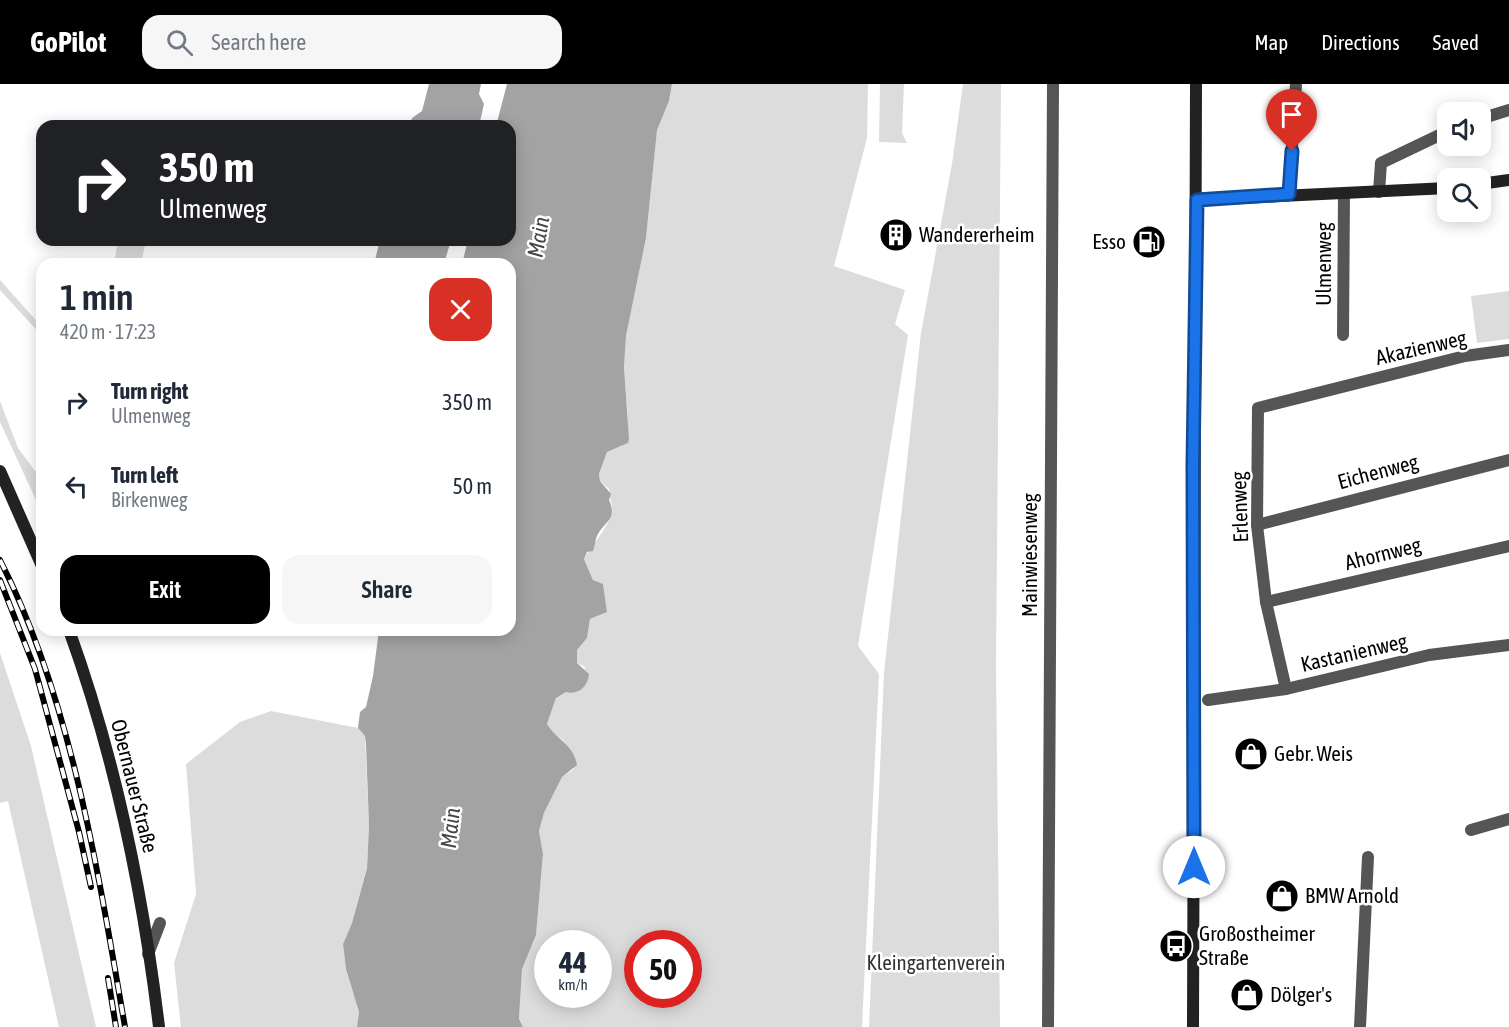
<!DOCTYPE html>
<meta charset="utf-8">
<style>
:root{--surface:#fff;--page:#f6f6f7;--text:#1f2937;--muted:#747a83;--accent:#000}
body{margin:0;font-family:"Asap Condensed",sans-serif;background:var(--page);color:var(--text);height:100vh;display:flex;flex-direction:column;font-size:22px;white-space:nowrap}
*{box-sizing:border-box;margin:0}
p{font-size:20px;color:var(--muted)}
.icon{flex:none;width:33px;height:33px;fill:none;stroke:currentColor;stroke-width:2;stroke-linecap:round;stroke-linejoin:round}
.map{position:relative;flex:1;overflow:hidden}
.panel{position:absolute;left:36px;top:174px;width:480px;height:378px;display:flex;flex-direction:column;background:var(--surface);border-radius:18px;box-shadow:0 3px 15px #0003}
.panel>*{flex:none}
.top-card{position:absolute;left:36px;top:36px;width:480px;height:126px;border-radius:18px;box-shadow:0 3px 15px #0003;background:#202124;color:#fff;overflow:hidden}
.fabs{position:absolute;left:1437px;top:18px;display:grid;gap:12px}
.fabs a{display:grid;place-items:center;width:54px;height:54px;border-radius:12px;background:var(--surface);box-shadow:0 3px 15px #0003;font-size:30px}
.speed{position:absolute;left:534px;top:846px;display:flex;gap:12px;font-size:30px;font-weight:700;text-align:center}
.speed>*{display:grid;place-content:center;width:78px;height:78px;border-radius:50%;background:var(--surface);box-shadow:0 3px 15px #0003;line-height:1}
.speed small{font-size:15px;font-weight:400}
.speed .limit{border:9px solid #d22;background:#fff;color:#111}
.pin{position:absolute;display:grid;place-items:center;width:51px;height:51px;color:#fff;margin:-62px -26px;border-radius:50% 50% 50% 0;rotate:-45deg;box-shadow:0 0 6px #0007}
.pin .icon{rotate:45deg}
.me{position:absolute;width:66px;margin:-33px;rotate:0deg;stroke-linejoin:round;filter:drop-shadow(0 0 4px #0008)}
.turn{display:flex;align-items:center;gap:21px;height:126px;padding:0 24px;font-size:27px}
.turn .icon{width:78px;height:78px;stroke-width:2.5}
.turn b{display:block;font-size:42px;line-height:51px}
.round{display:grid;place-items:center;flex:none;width:63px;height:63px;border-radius:18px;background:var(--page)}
.summary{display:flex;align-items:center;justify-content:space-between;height:102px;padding:0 24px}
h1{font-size:36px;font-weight:600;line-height:45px}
.button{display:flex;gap:12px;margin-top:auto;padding:12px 24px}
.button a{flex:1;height:69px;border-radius:18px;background:var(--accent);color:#fff;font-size:24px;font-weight:600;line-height:69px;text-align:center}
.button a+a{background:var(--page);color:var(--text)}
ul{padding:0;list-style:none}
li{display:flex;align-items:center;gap:18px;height:84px;padding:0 24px}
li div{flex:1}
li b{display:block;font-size:22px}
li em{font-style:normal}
header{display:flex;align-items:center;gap:36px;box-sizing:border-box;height:84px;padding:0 30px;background:var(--accent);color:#fff}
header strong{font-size:28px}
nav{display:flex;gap:33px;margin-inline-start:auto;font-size:21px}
.search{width:420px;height:54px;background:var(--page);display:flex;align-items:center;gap:15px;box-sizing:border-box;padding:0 21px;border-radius:18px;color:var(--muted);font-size:22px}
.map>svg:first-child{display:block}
.green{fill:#dcdcdc;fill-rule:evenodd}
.water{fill:#a3a3a3}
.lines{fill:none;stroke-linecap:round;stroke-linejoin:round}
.street{stroke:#555;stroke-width:12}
.secondary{stroke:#222;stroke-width:12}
.rail-casing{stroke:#000;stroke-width:6}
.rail{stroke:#fff;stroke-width:4;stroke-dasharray:11;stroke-linecap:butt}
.route-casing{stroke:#114b97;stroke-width:15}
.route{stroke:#1a73e8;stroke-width:10}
.labels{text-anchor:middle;stroke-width:5;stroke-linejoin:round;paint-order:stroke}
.poi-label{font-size:21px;fill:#000;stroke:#fff;text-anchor:start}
.street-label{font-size:21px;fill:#000;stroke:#fff}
.park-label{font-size:21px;fill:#333;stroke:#fff}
.water-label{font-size:22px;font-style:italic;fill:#444;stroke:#fff}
</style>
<header>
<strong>GoPilot</strong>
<div class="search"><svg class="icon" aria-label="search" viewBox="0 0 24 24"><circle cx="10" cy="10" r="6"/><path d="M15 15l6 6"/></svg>Search here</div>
<nav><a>Map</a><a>Directions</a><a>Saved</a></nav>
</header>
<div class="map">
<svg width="1509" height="943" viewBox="0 0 1509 943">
<rect width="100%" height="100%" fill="#fff"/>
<g class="green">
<path d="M672,0H868L867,54L834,182L905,206L895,240L908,251L858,562L879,590L862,943H523L519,935L522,884L536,851L543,770L539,747L544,729L562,693L574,685L563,656L553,649L547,640L556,614L566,608L583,604L585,583L577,579V566L587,554L590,535L607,528L603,501L593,496L584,475C590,463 613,438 612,424C612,418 609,413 609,405L600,397L599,390L607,368L622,362L628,337L624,283L626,252L646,154L657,45L669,17ZM548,860H598V910H548ZM638,860H688V910H638Z"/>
<polygon points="880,0 904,0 902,49 907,59 879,58"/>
<polygon points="963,0 1001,0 996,583 1000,943 869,943 884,589 921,249 952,80"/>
<polygon points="118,156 146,156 141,180 114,180"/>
<polygon points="0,196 42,243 42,252 0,206"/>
<polygon points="1509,207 1509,255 1477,259 1471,212"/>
<polygon points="0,317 18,364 35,387 42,382 42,429 0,338"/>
<polygon points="0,569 31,662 96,943 59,943 8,717 0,719"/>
<polygon points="271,627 358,644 365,652 369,742 367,783 352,839 343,860 346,885 359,928 357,943 181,943 174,879 196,810 186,680 240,638"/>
</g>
<g class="water">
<polygon points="429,0 481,0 479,10 484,20 479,42 409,42 412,34 422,27"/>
<path d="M507,0H672L669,17L657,46L646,154L626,252L624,283L629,355L628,359L607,368L599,390L600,397L611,410L609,416C618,436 604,437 597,452C595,456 595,462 593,467L587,468L584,475L593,496L603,500L607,528L590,535L587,554L577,566V579L589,590C588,603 578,611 566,608L556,614L547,640C557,656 574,661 577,681L562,693L544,729L539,747L543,770L536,851L522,885L519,935L523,943H357L359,928L346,885L343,860L352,839L367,784L369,742L366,660L365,652L358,644L360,628L366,623L373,592L379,546H510V180H462L468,156H510V42H496Z"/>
<polygon points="380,156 451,156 444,180 374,180"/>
</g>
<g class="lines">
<g class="street">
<polyline points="1480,35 1509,26"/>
<polyline points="1379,108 1381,79 1448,47"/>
<polyline points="1289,110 1296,0"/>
<polyline points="1343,251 1344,110"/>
<polyline points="1257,441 1509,376"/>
<polyline points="1266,518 1509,462"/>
<polyline points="1286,605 1266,518 1257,441 1258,324 1465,272 1509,266"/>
<polyline points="1208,616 1286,605 1429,571 1509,561"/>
<polyline points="1471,746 1509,735"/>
<polyline points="148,870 160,839"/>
<polyline points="1048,943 1053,0"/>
<polyline points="1360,943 1368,773"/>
</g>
<g class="secondary">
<polyline points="1480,100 1509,96"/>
<polyline points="1197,116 1448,104"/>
<polyline points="0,387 42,482"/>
<path d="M69,546C115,673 143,809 159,943"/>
<polyline points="1193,943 1196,0"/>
</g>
<defs>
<g id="rail">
<path d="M0,476C72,617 98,788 125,943"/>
<polyline points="0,496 35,585 79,748 91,803"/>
<polyline points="108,894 116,943"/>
</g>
</defs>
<use href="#rail" class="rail-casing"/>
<use href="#rail" class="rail"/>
</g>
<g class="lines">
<defs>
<polyline id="route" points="1194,783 1193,381 1197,116 1289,110 1292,67"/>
</defs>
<use href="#route" class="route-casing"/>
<use href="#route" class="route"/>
</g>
<defs>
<symbol id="building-disc" viewBox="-11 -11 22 22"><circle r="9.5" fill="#000" stroke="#fff"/><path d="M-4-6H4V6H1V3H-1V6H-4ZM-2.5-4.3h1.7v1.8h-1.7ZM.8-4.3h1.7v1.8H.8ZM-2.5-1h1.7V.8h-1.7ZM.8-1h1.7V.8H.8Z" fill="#fff"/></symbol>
<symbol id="fuel-disc" viewBox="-11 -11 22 22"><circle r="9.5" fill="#000" stroke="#fff"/><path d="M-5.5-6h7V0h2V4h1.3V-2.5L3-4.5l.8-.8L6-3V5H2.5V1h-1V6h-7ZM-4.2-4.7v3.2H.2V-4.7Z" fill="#fff"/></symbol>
<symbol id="shop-disc" viewBox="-11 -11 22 22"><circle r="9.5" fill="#000" stroke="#fff"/><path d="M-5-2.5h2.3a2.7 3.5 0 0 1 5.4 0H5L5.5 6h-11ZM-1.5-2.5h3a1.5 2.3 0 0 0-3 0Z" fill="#fff"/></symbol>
<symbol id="bus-disc" viewBox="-11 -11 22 22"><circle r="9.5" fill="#000" stroke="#fff"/><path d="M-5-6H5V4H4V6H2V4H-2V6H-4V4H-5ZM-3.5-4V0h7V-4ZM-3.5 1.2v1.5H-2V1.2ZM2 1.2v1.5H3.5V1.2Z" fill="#fff"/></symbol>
</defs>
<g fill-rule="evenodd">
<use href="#building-disc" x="877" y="132" width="38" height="38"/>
<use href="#fuel-disc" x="1130" y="139" width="38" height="38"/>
<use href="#shop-disc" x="1232" y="651" width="38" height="38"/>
<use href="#shop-disc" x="1263" y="793" width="38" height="38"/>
<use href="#bus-disc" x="1157" y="843" width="38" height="38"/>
<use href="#shop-disc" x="1228" y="892" width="38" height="38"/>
</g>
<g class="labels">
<g class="poi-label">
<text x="919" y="158">Wandererheim</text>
<text x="1126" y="165" text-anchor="end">Esso</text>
<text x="1274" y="677">Gebr. Weis</text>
<text x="1305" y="819">BMW Arnold</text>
<text x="1199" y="857">Großostheimer<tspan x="1199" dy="24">Straße</tspan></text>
<text x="1270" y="918">Dölger's</text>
</g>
<g class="street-label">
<text transform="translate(1324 180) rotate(-90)" y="7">Ulmenweg</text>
<text transform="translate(1421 264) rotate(-13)" y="7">Akazienweg</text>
<text transform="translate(1378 388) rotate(-15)" y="7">Eichenweg</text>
<text transform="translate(1240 423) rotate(-92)" y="7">Erlenweg</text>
<text transform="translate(1383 470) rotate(-14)" y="7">Ahornweg</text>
<text transform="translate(1030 471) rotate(-90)" y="7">Mainwiesenweg</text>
<text transform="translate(1354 569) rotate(-13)" y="7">Kastanienweg</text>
<text transform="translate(134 702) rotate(76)" y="7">Obernauer Straße</text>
</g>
<g class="park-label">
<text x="936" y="886">Kleingartenverein</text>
</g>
<g class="water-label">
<text transform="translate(538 153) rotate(-80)" y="8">Main</text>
<text transform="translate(450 744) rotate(-84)" y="8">Main</text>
</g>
</g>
</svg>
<div class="fabs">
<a><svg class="icon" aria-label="sound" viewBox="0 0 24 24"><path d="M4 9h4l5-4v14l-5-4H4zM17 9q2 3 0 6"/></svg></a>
<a><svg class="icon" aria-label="search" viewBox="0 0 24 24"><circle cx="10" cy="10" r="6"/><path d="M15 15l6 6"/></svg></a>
</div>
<div class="speed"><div>44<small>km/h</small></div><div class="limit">50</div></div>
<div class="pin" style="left:1292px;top:67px;background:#d93025"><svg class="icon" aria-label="arrive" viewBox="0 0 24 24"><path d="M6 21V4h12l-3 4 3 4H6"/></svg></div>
<svg class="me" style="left:1194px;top:783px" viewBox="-20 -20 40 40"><circle r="19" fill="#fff"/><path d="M0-13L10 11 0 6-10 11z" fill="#1a73e8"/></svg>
<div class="top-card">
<div class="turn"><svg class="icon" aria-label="right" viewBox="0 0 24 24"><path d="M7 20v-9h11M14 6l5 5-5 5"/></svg><div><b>350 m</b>Ulmenweg</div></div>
</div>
<section class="panel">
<div class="summary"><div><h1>1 min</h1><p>420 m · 17:23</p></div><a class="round" style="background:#d93025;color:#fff"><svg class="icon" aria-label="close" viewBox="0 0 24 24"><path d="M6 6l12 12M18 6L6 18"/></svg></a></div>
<ul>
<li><svg class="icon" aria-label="right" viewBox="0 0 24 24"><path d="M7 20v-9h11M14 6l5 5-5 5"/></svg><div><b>Turn right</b><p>Ulmenweg</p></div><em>350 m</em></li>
<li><svg class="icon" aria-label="left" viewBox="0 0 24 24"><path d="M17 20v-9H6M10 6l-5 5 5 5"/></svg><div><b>Turn left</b><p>Birkenweg</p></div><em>50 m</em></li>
</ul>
<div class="button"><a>Exit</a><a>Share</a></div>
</section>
</div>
